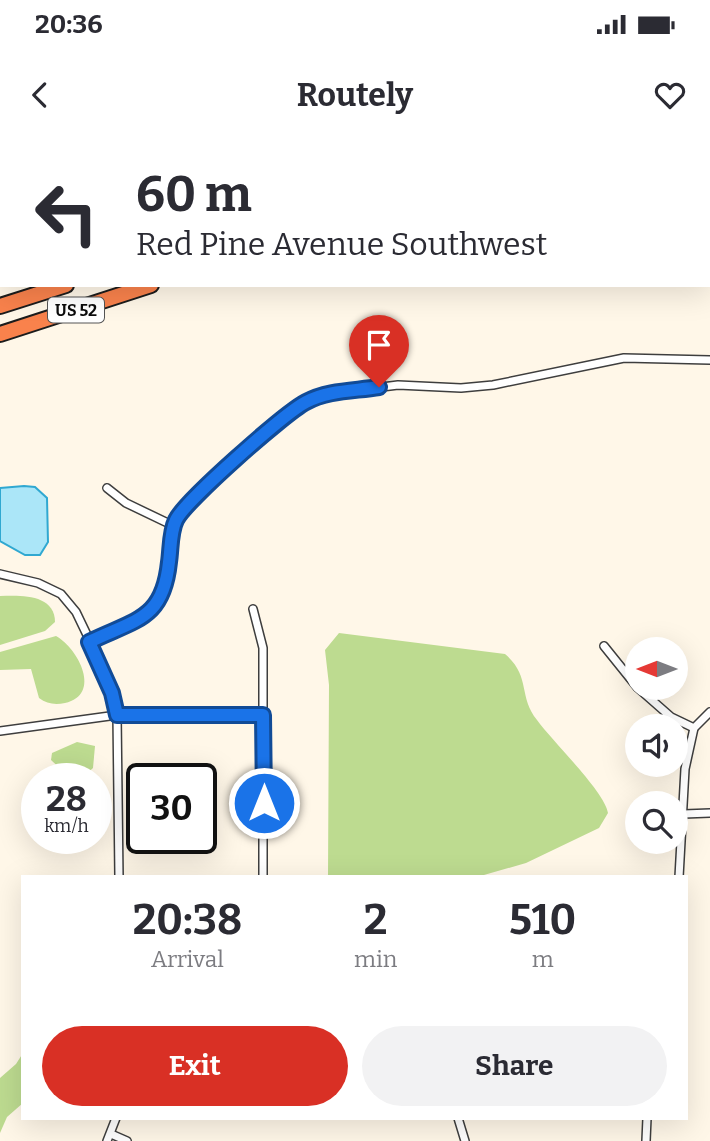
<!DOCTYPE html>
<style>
:root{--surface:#fff;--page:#f2f2f3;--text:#2b2b33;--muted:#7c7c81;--accent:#d93025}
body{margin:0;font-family:Bitter,serif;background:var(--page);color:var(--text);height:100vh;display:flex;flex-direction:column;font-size:26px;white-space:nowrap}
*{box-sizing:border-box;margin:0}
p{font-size:23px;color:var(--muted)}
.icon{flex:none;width:38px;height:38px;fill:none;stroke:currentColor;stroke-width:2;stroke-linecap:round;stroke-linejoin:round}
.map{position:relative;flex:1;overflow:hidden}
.side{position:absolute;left:21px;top:735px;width:667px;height:245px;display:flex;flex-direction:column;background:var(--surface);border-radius:0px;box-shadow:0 7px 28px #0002}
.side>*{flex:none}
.top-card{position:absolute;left:0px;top:0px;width:710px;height:147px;box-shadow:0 7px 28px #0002;background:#fff;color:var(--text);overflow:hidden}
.needle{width:46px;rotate:270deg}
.controls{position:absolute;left:625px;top:497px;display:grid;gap:14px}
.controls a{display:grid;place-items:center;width:63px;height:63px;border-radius:50%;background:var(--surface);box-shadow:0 7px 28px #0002;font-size:35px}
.speed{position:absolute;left:21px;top:623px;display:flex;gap:14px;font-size:35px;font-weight:700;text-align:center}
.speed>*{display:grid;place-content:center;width:91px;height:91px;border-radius:50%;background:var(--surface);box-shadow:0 7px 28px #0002;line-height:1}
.speed small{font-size:18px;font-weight:400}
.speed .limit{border:4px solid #111;border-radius:10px;background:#fff;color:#111}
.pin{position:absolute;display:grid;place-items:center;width:60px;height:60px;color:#fff;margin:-72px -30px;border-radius:50% 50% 50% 0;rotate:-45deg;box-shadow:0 0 7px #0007}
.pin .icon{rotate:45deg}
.me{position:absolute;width:77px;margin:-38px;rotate:0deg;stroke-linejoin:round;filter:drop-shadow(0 0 5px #0008)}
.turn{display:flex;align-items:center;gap:24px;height:147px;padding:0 21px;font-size:32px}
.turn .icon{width:91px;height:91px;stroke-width:2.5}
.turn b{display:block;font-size:49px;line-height:60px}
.eta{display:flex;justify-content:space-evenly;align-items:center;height:119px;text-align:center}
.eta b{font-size:42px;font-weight:700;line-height:49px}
.cta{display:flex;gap:14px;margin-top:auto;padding:14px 21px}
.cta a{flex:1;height:80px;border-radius:42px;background:var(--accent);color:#fff;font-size:28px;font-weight:700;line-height:80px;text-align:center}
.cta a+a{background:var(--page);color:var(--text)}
.status{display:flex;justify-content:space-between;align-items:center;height:49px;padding:0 35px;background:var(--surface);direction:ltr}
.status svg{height:19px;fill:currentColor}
header{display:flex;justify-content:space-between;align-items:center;height:91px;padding:0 21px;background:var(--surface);font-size:32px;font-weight:700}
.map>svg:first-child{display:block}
.forest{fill:#bddb90}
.water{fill:#abe6f8;stroke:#30a8d1;stroke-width:2}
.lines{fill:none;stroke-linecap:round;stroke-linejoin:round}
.minor-casing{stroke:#3e3e3e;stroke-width:10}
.motorway-casing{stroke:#1c1c1c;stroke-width:18}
.minor{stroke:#fff;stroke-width:7}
.motorway{stroke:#f9824c;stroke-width:14}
.route-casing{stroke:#114b97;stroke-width:18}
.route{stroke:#1a73e8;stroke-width:12}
.labels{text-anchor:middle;stroke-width:7;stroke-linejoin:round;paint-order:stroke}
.shield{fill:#fff;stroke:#545454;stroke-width:2}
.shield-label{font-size:16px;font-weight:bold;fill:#0b0b0b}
</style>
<div class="status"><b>20:36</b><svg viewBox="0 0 49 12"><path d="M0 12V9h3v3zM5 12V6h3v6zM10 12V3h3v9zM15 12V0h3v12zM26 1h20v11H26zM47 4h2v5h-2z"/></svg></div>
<header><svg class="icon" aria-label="back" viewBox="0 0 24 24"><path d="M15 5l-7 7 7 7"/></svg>Routely<svg class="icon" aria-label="heart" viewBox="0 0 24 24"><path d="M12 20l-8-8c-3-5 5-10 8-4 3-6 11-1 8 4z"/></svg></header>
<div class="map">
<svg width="710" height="1001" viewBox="0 0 710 1001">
<rect width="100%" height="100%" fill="#fff7e8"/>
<g class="forest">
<path d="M0,456C21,455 55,454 55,482L45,491L0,505Z"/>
<path d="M339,493L505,514C531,536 518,556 537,580C553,602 605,652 608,673L599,688L526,723L477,737H328L329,545L325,510Z"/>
<path d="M56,496C79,509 102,555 65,563C55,565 47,564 39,558L31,529L0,530V512Z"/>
<polygon points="77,602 95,606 93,628 85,635 65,633 51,620 52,613"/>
<polygon points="23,913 23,963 7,977 0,993 0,938 16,924"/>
</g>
<polygon class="water" points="24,346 35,347 47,358 48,402 40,415 25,415 0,401 0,348"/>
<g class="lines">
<defs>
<g id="minor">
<polyline points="37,2 42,0"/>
<polyline points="0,13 2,13"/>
<polyline points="107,348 126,363 174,386"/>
<polyline points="0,434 38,443 61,454 76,472 100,522 117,575 119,737"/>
<polyline points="253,469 263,508 263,737"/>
<polyline points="89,502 150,473 159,463 167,441 174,386 192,359 297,268 334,253 398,245 461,248 493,245 624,218 710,220"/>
<polyline points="604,506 637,547"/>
<polyline points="638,548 671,577 694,588"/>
<polyline points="0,591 117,575 263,575"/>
<polyline points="684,674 710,673"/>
<polyline points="679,737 685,629 694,588 710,572"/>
<polyline points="458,978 465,1001"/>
<polyline points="111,994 127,1001"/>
<polyline points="107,1001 116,978"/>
<polyline points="646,1001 647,978"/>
</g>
<g id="motorway">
<polyline points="399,2 402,0"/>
<polyline points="455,2 458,0"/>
<polyline points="0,166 66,145"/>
<polyline points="0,194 151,145"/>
</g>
</defs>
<use href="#minor" class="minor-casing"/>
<use href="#motorway" class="motorway-casing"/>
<use href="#minor" class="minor"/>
<use href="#motorway" class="motorway"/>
</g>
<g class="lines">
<defs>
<path id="route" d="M264,663L263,575H117L112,553L89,502C136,479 163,480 169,422C171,409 170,392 176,380C185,361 285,273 306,262C328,250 355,251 379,247"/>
</defs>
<use href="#route" class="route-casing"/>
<use href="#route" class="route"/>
</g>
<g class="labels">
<rect class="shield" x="48" y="157.5" width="56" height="25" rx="5"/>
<g class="shield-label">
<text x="76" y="176">US 52</text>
</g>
</g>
</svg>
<div class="controls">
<a><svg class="needle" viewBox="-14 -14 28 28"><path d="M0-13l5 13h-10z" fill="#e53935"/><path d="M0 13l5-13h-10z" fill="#7c7c81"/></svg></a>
<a><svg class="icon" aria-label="sound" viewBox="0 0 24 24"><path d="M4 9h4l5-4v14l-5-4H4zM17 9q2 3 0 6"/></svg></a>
<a><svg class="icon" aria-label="search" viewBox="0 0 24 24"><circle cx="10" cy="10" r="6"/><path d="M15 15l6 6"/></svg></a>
</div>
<div class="speed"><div>28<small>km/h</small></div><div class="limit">30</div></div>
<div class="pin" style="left:379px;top:247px;background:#d93025"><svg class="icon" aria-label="arrive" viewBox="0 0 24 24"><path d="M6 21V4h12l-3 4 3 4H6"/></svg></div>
<svg class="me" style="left:264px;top:663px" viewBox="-20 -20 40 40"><circle r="17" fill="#1a73e8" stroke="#fff" stroke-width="3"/><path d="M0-11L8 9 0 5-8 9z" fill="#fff"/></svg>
<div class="top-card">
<div class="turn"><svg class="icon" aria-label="left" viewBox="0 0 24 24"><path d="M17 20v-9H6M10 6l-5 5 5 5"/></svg><div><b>60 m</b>Red Pine Avenue Southwest</div></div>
</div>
<section class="side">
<div class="eta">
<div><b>20:38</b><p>Arrival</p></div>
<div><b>2</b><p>min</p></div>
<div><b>510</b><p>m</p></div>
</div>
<div class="cta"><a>Exit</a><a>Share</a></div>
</section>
</div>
